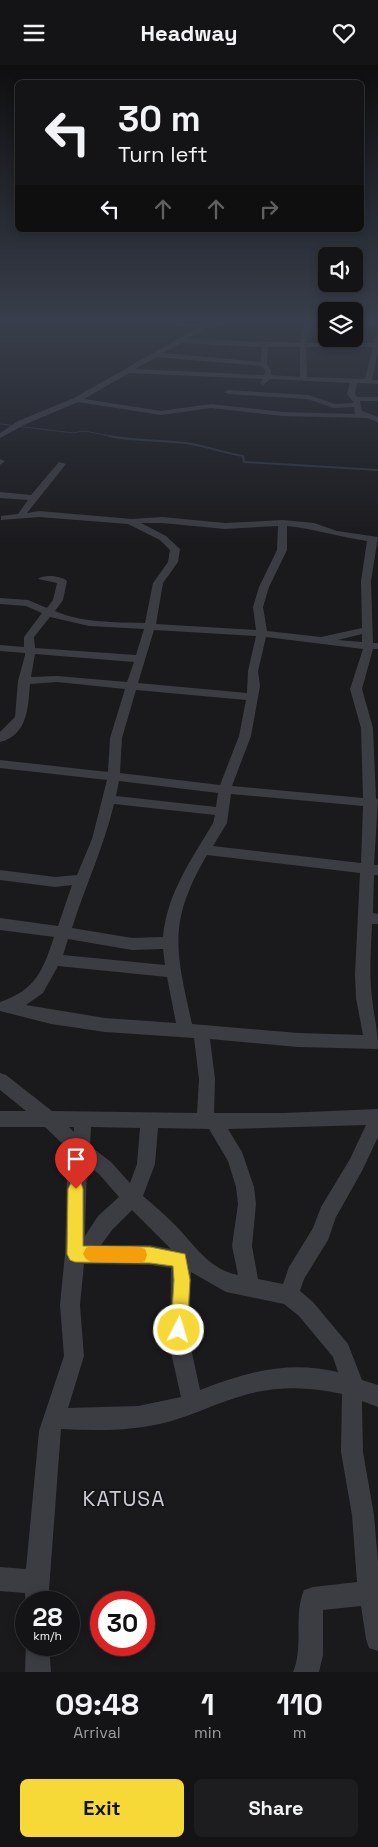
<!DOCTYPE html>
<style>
:root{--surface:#141315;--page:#1d1c1e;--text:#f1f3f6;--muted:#9d9ea0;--line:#333234;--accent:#f6d936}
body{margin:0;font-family:"Space Grotesk",sans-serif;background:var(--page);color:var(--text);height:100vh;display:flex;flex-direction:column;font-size:19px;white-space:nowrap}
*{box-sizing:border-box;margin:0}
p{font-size:16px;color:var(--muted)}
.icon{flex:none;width:28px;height:28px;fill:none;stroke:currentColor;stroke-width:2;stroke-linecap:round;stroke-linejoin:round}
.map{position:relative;height:1607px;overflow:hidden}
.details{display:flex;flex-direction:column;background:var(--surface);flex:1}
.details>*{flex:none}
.guide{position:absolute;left:15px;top:15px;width:349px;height:152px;border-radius:8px;box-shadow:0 2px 8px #0003,0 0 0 1px var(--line);background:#141315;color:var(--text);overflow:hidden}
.fabs{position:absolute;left:318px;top:182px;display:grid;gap:10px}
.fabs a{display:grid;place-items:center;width:45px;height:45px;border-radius:8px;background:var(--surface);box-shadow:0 2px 8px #0003,0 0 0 1px var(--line);font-size:25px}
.speed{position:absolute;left:15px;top:1526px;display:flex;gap:10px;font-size:25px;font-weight:700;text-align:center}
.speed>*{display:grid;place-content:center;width:65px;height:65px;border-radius:50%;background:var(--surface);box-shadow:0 2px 8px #0003,0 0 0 1px var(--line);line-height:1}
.speed small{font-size:12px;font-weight:400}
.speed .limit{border:8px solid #d22;background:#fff;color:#111}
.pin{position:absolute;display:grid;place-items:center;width:42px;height:42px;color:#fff;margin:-51px -21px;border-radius:50% 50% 50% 0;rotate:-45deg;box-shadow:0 0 5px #0007}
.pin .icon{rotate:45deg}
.me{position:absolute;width:55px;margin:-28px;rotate:5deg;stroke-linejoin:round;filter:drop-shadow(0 0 4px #0008)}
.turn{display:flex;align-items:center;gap:18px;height:105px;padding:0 20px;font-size:22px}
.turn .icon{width:65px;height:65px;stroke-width:2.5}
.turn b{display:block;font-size:35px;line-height:42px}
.lanes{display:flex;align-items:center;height:48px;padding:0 20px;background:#0003;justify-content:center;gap:25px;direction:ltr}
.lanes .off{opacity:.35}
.eta{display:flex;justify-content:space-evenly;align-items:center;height:85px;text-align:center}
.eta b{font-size:30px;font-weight:600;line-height:35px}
.cta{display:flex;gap:10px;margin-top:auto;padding:10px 20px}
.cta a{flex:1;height:58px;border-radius:8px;background:var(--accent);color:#111;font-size:20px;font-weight:600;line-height:58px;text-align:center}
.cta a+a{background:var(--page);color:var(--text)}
header{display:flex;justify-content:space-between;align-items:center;height:65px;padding:0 20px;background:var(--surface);font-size:22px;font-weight:600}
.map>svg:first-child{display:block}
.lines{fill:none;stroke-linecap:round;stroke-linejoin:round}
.stream-far1{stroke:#2e3540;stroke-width:1}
.stream{stroke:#2e3540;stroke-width:2}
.minor{fill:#3c3c43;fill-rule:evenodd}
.route{fill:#f6d936;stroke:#a08d23}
.slow{fill:#f59e0b}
.labels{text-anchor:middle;stroke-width:4;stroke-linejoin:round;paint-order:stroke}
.near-quarter-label{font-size:21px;letter-spacing:1px;fill:#cccdd7;stroke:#151417}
</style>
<header><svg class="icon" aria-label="menu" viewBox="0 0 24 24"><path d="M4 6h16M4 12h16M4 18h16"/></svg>Headway<svg class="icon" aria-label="heart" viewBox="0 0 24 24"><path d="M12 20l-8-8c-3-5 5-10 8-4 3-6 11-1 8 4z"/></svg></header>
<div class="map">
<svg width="378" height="1607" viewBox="0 0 378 1607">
<rect width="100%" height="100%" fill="#1a191c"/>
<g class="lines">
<polyline class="stream-far1" points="0,359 73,368 84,366 116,372"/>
<path class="stream" d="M109,371C135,376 161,375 186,378C206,381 224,388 243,391L244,397L378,405"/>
<g class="minor">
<path d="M125,257L205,259L208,257H263L208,263L187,274L300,278L303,260L301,257H326V260H309L306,278H373L375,272L378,270V286L372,315H378V319L357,318L355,329L357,332H378V336H360L362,346L378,352V357L367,353L283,351L211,343L161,350L78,337L24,360L0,373V368L18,356L74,333L199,262ZM182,278L262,282L261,297L163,288ZM268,282H300V312L271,310V305L267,300ZM306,282H373L365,314L307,312ZM157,292L261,301L265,305L264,310L135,304ZM129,308L263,314L260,318L263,320L270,314L350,318L347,329L354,338L335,339L308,330L228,325L224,327L228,329L307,334L334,343L354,342L355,349L283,347L211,339L161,346L84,334Z"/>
<rect x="354" y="257" width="24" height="4"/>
<polygon points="0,394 5,396 0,400"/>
<path d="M59,397L66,399L27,448L39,446L132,454L162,452L225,458L283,455L314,458L337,466L378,472L371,516L373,578H378V584H373L362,624L373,663L376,734H378L374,800H378V810H374L373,848L378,849V859H372C371,884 369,909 372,933C374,951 378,966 378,984L298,982L210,974L215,1014L214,1048H284L378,1044V1072L362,1106L336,1152L328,1175L304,1214L300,1226L313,1237L348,1279L362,1315L378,1320V1342L362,1336V1341L363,1387L374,1450L378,1497V1586L369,1583L366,1574L361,1541L323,1545V1590L319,1607H293C304,1581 293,1552 304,1525L313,1522L357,1517L352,1450L341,1387L342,1329C303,1320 267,1321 229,1335C208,1342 190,1351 168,1357C134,1366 97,1366 61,1364L48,1538H26V1544L25,1528L0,1526V1502L26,1504L39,1366L64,1291L60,1240L65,1189L67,1108L71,1087L45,1062H0V1046H26L0,1025V1008L6,1010L52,1046L197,1048L199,1014L194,973L105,967L51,959L0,946V937C36,925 43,905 54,872L0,865V853L58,861L72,820L55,822L0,815V805L55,812L77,810L92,774L107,715L0,703V695L108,707L110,673L125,624L57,617L30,619C28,642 28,670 0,677V667L15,652L18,616L25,590V588L0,586V580L24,582V572L42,548L26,541L0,539V533L28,535L47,543L53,535L57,518L38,514C44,509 61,511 67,516L63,535L55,546C82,558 115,557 145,558L153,518L168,497L170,485L160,475L128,459L39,452L1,455V451L18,449L28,435L0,433V427L31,430ZM141,458H162L225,464L278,461L277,485L259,522L253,542L256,565L156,559L163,518L178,497L180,484L166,471ZM287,461C315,464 340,472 367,476L361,516L362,563L321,572L267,566L263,542L269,522L287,485ZM50,552L89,561L144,564L136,590L35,583L34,572ZM154,565L256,571L248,606L247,628L138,618ZM362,569V577L338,575ZM266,572L363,584L350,624L361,663L363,733L232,721L251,671L260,621L258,606ZM35,589L134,597L127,617L57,611L31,612ZM136,625L246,635L239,671L220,720L120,708L122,673ZM119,716L218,728L216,742L116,731ZM231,729L363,741L361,798L213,781L227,758ZM114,739L215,750L213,758C192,794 167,828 163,872L132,873L72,863C85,821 104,782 114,739ZM207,790L360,808L355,909L356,933L363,970L298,968L192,959C176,887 167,858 207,790ZM68,874L132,885L163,884L165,900L63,890ZM58,901L167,912L176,958L105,953L26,940L43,928ZM366,1060L350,1094L321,1142L313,1163L289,1202L283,1219L258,1214L252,1181L256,1139L254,1122L242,1087L228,1064ZM69,1062H74V1067ZM91,1062L140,1063L137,1099L130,1118L111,1097L90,1081ZM158,1063L209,1064L228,1096L236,1122L238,1139L232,1181L238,1210C208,1204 195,1180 175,1160C165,1150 154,1140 143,1131L155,1099ZM87,1100L99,1109L119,1132L98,1151L85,1171ZM132,1145L171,1184L150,1180H101L112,1165ZM84,1199L150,1200L171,1203L170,1283L181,1332L138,1341L68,1343L84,1291L80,1240ZM191,1207L226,1227L284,1239L299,1251L333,1292L338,1307C288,1295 247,1307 200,1325L189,1274Z"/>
<polygon points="26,1576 26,1580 49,1580 51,1607 25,1607"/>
</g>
</g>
<linearGradient id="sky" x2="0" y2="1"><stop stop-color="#0e0e0f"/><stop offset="0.53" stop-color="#383e4b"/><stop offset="1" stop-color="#383e4b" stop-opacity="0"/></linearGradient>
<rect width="378" height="482" fill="url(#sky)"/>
<polygon class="route" points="76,1116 81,1118 83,1124 83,1181 150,1182 185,1189 190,1215 187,1265 185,1271 179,1273 173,1271 171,1265 174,1215 173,1201 150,1198 75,1197 70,1195 67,1189 68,1124 71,1118"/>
<polygon class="slow" points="91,1181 140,1182 145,1184 147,1190 145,1196 140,1198 91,1197 86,1194 83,1189 86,1183"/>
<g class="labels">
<g class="near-quarter-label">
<text x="124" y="1441">KATUSA</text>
</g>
</g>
</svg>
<div class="fabs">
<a><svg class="icon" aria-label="sound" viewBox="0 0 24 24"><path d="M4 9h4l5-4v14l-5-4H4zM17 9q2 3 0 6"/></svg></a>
<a><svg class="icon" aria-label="layers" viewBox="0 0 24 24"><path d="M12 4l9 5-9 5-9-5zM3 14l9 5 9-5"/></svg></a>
</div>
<div class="speed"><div>28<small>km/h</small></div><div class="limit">30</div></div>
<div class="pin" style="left:76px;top:1124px;background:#d93025"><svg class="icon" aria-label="arrive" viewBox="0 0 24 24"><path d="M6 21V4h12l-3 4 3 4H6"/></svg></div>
<svg class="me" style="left:179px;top:1265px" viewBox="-20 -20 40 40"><circle r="17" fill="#f6d936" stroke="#fff" stroke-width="3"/><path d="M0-11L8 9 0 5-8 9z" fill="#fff"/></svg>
<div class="guide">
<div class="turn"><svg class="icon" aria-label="left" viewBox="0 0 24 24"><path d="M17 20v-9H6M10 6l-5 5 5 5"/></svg><div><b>30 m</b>Turn left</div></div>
<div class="lanes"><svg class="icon" aria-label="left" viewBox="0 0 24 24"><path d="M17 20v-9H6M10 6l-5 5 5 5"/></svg><svg class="icon off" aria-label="ahead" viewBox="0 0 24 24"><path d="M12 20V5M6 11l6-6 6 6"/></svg><svg class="icon off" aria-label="ahead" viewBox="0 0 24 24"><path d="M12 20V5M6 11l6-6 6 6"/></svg><svg class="icon off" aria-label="right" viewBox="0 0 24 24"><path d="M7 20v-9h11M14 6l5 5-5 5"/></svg></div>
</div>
</div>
<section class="details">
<div class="eta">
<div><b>09:48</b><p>Arrival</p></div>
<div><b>1</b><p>min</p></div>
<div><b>110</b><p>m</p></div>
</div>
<div class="cta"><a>Exit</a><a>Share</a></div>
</section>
